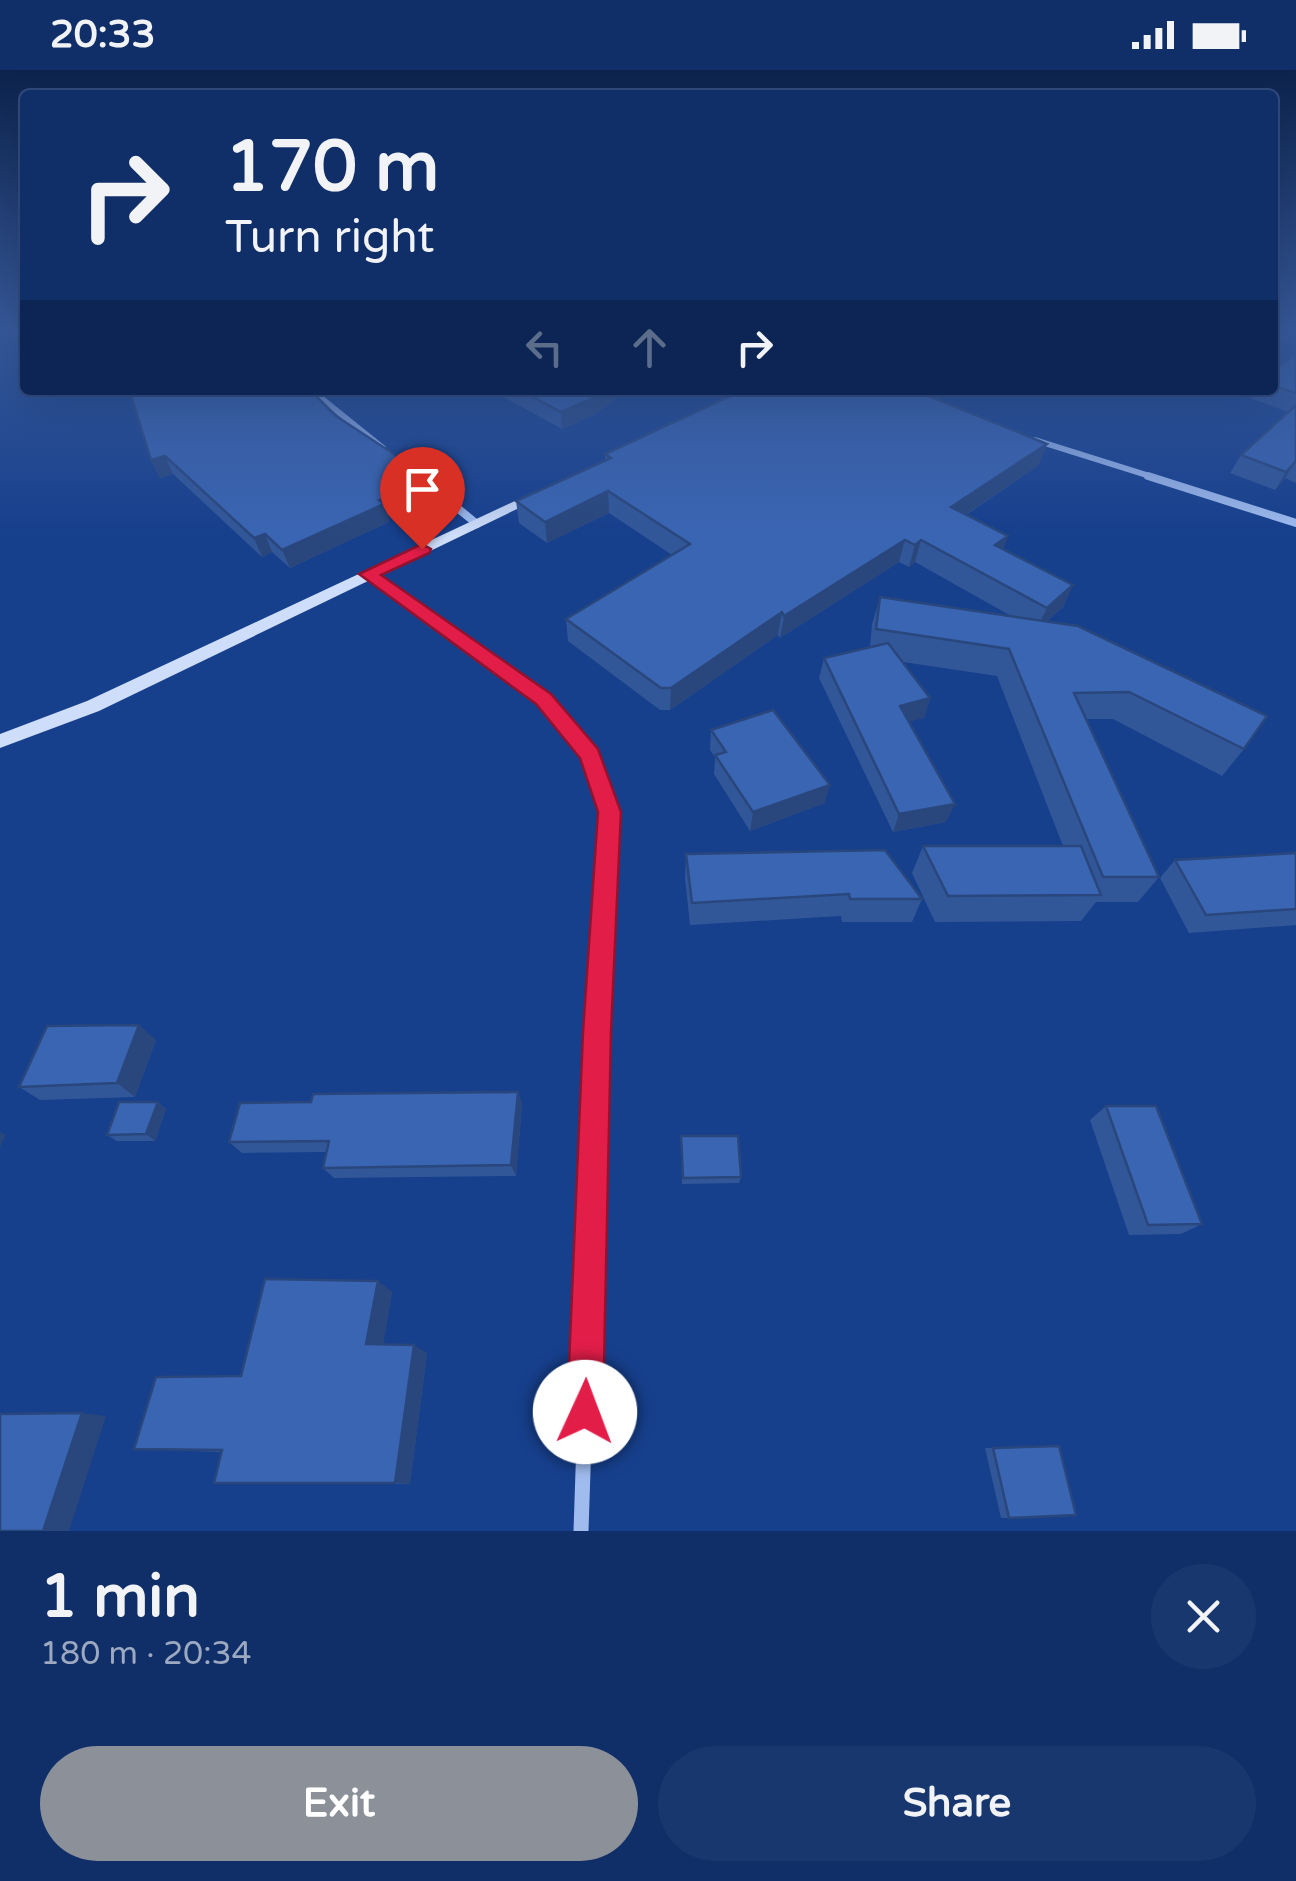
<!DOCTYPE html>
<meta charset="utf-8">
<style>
:root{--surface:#102f69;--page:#19376f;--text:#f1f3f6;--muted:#9ca9c0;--line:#304a7d;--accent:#8c9099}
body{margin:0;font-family:"Varela Round",sans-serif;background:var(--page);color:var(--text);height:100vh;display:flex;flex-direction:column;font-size:38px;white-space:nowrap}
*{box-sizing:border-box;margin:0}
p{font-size:32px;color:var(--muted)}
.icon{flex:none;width:55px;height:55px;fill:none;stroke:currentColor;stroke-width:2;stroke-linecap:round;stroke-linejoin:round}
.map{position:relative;height:1461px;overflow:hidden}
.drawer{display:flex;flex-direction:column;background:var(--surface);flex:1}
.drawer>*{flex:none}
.top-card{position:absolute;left:20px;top:20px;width:1258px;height:305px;border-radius:10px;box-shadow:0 10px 40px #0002,0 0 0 2px var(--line);background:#102f69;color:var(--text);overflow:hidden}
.pin{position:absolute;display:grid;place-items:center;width:85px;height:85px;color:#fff;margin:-102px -42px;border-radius:50% 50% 50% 0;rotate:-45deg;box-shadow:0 0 10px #0007}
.pin .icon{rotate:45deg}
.me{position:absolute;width:110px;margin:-55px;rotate:2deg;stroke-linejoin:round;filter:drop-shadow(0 0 8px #0008)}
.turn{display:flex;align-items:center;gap:35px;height:210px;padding:0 40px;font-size:45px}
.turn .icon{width:130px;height:130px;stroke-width:2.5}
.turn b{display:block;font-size:70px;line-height:85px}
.lanes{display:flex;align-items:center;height:95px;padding:0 40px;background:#0003;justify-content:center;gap:50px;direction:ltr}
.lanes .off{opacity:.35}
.round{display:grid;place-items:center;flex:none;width:105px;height:105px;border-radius:52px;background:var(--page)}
.overview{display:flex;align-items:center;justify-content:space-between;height:170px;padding:0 40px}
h1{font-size:60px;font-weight:700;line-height:75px}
.action{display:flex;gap:20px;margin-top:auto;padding:20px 40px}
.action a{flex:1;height:115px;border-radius:60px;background:var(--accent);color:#fff;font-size:40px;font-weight:700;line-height:115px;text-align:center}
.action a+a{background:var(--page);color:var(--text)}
.status{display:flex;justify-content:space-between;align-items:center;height:70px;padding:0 50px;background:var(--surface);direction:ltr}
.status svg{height:28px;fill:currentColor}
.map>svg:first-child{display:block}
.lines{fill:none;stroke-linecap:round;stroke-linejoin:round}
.street-far4{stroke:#a0bcef;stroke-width:6}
.street-far3{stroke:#a0bcef;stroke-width:8}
.street-far2{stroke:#a0bcef;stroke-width:10}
.street-far1{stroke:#a0bcef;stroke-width:12}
.street{stroke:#a0bcef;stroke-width:15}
.secondary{fill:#cdddfa;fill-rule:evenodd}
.wall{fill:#325799}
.shaded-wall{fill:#29477d}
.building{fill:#3a65b2;stroke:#29477d;stroke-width:2.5}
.route{fill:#e11d48;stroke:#92132f;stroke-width:2.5}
</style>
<div class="status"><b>20:33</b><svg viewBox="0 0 49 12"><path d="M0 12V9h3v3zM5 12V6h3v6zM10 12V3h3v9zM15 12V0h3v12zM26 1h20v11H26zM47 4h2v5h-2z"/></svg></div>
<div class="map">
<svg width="1296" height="1461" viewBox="0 0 1296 1461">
<rect width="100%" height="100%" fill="#163f8c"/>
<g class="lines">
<g class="street-far4">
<polyline points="311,320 383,378"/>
<polyline points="1035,370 1156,408"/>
<polyline points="408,398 421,408"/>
</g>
<g class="street-far3">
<polyline points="418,406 477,454"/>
<polyline points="1148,406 1296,453"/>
<polyline points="368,504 490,591"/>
</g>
<path class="street-far2" d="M487,588C540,626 600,671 610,741C613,765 607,795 605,819"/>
<polyline class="street-far1" points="592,1105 606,816"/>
<polyline class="street" points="581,1461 593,1102"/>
<polygon class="secondary" points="534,422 546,425 99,641 0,678 0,664 87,631"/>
</g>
<g class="wall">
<polygon points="1296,284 1296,413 1285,408 1275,420 1230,403 1241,385 1289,342 1250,328 1254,320 1272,320 1272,301"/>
<polygon points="491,320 626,320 596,344 562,359"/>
<polygon points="336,346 417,401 419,409 423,412 427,430 388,447 389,452 290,498 272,482 262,487 173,404 160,408 151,390"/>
<polygon points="605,384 1039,395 966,445 1003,479 1073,515 1063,537 1047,551 1244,679 1222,706 1113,649 1086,649 1159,807 1138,832 1096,832 1081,851 935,852 912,803 923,776 1063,776 997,606 903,592 930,628 924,648 908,651 946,752 893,762 819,608 824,588 870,577 872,554 880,527 1011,546 915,492 909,497 899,492 780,568 778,565 670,640 660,640 568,571 566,549 672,485 609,443 547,473 519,453 516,431 605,391"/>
<polygon points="711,660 825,733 750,761 714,704 715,688 710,680"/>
<polygon points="1296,783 1296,855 1189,863 1160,808 1175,790"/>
<polygon points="686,784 922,829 912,852 842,852 841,846 690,855 685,808"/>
<polygon points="156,970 135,1027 40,1030 19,1017"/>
<polygon points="518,1022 522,1034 516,1106 334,1108 323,1098 326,1082 242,1083 229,1072 311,1032"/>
<polygon points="158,1032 166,1039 155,1071 117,1071 107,1065"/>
<polygon points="1106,1036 1202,1154 1181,1164 1129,1165 1090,1050"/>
<polygon points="681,1066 741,1107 739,1113 682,1114"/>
<polygon points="392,1222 383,1274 427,1283 410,1414 214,1413 221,1382 134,1379 241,1306"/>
<polygon points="985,1378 993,1378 1009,1448 1001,1448"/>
</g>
<g class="shaded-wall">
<polygon points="605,320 626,320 596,344 562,359 561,342"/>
<polygon points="1047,374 1039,395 944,459 951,437"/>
<polygon points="165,386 173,404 160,408 151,390"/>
<polygon points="1296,391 1285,408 1275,420 1286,402"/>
<polygon points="417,401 420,413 423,412 427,430 388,447 389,452 290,498 282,480 379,430 411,403"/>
<polygon points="608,421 609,443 547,473 545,452"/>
<polygon points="265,464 272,482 262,487 254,468"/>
<polygon points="1008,466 1000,488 995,475"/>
<polygon points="905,470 899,492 780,568 784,546"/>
<polygon points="921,470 915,492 909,497 915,475"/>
<polygon points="1073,515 1063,537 1036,560 1047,538"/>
<polygon points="782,542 778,565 670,640 671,618"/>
<polygon points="930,628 924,648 893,655 900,636"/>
<polygon points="830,715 825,733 750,761 753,742"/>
<polygon points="955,734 946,752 893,762 899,744"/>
<polygon points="139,955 156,970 135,1027 117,1013"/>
<polygon points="518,1022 522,1034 516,1106 511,1095"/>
<polygon points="158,1032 166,1039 155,1071 146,1064"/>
<polygon points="0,1062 6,1065 0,1077"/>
<polygon points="378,1211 392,1222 382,1282 366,1274"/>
<polygon points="414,1275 427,1283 410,1414 395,1413"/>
<polygon points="82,1343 106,1346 69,1461 43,1461"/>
</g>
<g class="building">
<polygon points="1296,284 1296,323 1272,315 1272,301"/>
<polygon points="151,320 310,320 336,346 406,392 417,401 411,403 423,412 379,430 384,434 282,480 265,464 254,468 165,386 151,390 131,325"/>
<polygon points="520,320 605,320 596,327 561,342"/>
<polygon points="743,320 914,320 1047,374 951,437 1008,466 995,475 1073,515 1047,538 921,470 915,475 905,470 784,546 782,542 671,618 661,618 566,549 690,474 608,421 545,452 516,431 611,388 605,384"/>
<polygon points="1296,335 1296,391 1286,402 1241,385"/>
<polygon points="880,527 1078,556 1267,646 1244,679 1129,622 1074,623 1159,807 1103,807 1009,579 876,559"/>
<polygon points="888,573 930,628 900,636 955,734 899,744 824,588"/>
<polygon points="773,640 830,715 753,742 715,685 726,682 711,660"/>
<polygon points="923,776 1081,776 1101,825 948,826"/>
<polygon points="885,780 922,829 850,829 849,824 692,833 686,784"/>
<polygon points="1296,783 1296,839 1206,845 1175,790"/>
<polygon points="139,955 117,1013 19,1017 47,956"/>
<polygon points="518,1022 511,1095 323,1098 329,1071 229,1072 240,1033 311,1032 313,1024"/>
<polygon points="119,1032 158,1032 146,1064 107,1065"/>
<polygon points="1106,1036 1156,1036 1202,1154 1148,1155"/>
<polygon points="681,1066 738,1066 741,1107 683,1108"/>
<polygon points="265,1209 378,1211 366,1274 414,1275 395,1413 214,1413 222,1380 134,1379 156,1307 241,1306"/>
<polygon points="82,1343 43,1461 0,1461 0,1344"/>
<polygon points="1059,1376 1076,1445 1009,1448 993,1378"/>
</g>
<linearGradient id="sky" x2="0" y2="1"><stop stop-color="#0c234d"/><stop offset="0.56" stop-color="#365899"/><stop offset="1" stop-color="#365899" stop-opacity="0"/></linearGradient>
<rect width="1296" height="466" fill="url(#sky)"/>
<polygon class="route" points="422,474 431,479 429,483 381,505 551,624 598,679 621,742 611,962 603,1342 597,1355 585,1360 572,1355 567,1342 583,962 598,742 580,688 536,634 359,504"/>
</svg>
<div class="pin" style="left:422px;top:479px;background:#d93025"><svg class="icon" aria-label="arrive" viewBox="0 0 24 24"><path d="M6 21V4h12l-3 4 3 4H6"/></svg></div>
<svg class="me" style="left:585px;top:1342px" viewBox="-20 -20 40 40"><circle r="19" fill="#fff"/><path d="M0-13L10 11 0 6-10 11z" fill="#e11d48"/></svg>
<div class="top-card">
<div class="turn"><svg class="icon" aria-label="right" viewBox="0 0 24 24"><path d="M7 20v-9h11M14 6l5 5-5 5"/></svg><div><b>170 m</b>Turn right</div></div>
<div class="lanes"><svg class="icon off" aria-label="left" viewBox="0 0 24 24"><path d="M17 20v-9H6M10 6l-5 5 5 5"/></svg><svg class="icon off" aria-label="ahead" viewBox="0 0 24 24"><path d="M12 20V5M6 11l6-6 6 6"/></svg><svg class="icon" aria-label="right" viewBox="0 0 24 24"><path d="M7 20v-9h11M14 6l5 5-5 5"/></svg></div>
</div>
</div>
<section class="drawer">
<div class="overview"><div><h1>1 min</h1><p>180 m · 20:34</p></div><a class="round"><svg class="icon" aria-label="close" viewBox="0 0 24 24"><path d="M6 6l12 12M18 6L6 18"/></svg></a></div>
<div class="action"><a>Exit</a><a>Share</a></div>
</section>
